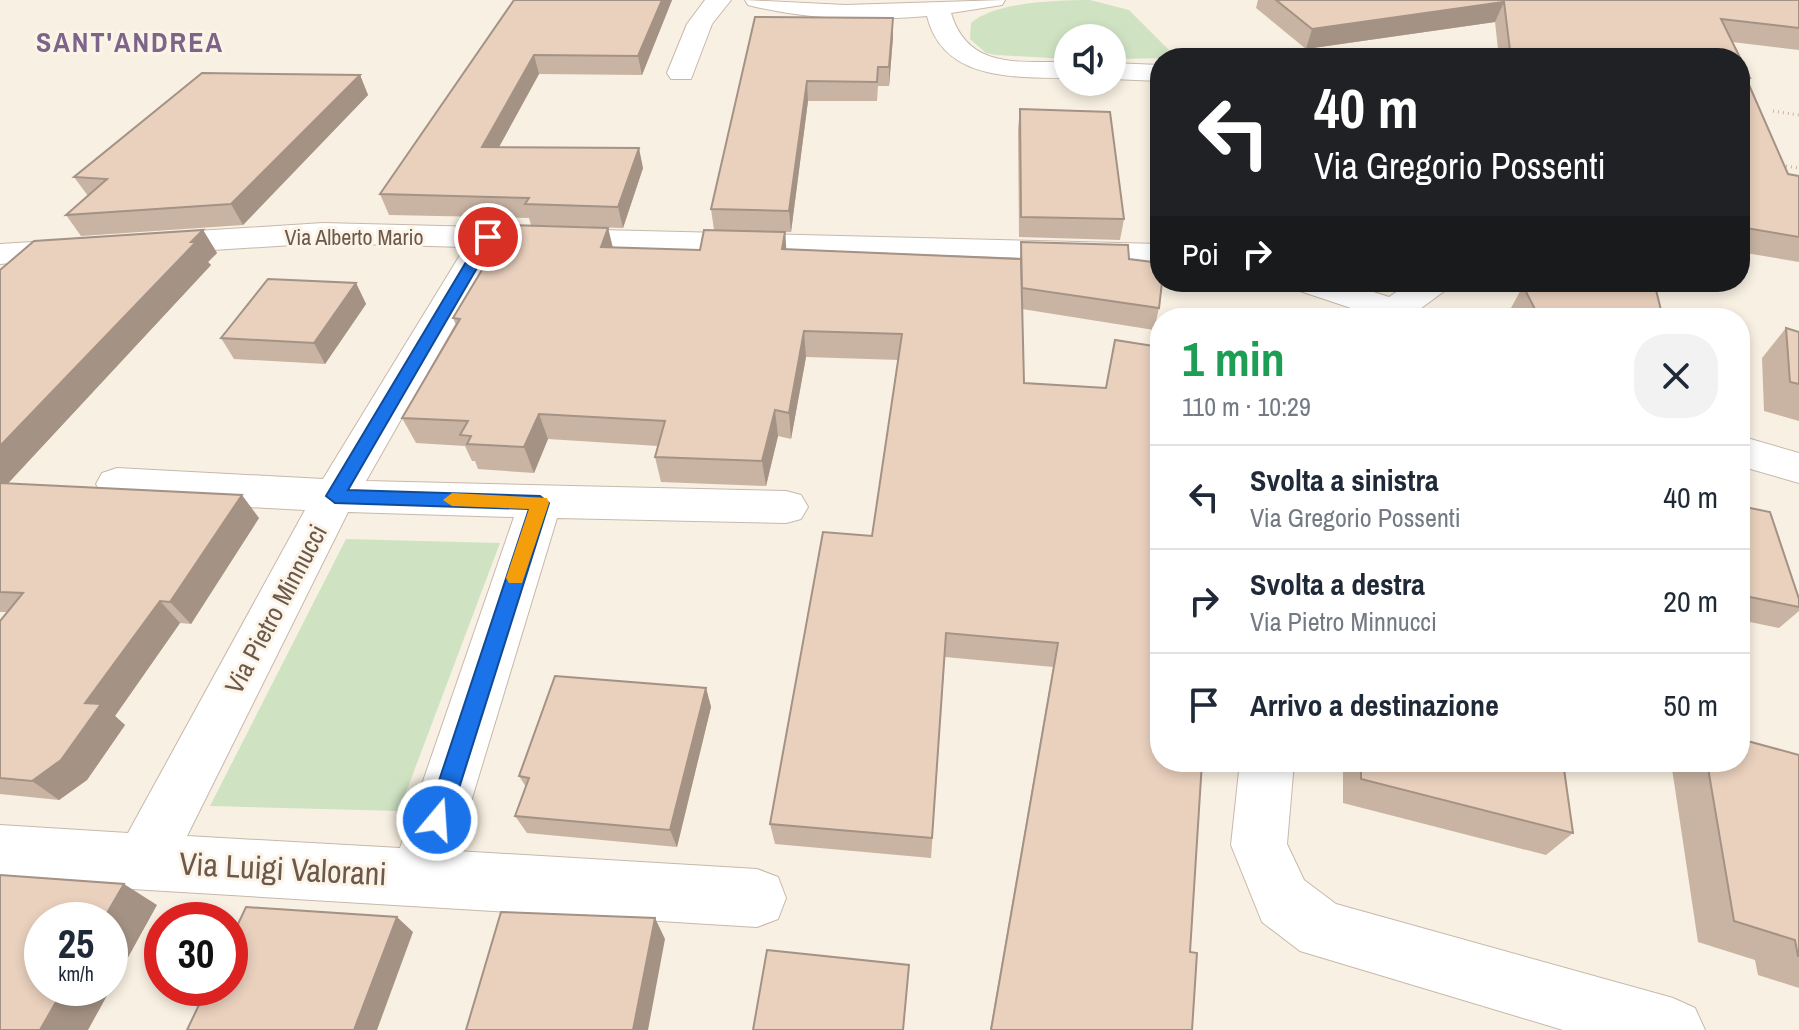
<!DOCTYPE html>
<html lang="it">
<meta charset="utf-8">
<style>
:root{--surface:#fff;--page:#f2f2f3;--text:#1f2937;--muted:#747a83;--line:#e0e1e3}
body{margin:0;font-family:"Archivo Narrow",sans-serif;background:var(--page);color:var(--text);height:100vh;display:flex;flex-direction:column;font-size:30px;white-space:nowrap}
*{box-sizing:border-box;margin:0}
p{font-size:26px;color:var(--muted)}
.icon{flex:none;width:44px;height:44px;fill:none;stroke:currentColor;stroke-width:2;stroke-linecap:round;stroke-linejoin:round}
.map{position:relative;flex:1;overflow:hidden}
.panel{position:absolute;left:1150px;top:308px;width:600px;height:464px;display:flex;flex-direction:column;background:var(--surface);border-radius:32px;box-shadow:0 4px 12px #0003}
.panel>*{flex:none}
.top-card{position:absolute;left:1150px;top:48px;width:600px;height:244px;border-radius:32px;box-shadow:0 4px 12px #0003;background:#202124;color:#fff;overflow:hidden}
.controls{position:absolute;left:1054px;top:24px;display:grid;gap:16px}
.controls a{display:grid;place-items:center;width:72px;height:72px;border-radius:50%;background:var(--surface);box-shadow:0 4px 12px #0003;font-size:40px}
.speed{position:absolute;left:24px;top:902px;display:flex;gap:16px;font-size:40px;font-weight:700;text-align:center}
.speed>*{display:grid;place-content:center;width:104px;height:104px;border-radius:50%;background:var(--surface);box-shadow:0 4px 12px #0003;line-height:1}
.speed small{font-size:20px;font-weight:400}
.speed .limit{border:12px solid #d22;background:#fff;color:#111}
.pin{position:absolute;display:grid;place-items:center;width:68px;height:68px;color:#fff;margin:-34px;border:4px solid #fff;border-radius:50%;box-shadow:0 2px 8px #0007}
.me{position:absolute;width:88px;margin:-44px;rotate:18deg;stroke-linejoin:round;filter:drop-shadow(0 0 6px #0008)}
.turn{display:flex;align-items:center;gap:28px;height:168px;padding:0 32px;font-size:36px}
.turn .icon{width:104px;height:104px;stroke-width:2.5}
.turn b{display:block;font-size:56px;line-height:68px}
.then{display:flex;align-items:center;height:76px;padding:0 32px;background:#0003;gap:16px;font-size:30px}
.round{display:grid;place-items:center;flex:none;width:84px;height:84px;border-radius:32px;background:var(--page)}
.headline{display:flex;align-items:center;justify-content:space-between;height:136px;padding:0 32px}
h1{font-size:48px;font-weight:800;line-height:60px;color:#1e9e55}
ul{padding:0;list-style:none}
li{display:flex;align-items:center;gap:24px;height:104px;padding:0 32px;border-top:2px solid var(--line)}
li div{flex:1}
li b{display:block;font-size:30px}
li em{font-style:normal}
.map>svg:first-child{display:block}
.green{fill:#cfe3c3}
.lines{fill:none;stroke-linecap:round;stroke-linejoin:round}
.minor-casing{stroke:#c7b8ab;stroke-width:2}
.path{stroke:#ceb4a2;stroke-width:3;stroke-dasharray:1 4;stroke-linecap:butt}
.minor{fill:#fff;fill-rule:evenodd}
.wall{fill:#c9b4a3}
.shaded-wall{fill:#a49285}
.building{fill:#ead1be;stroke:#a49285;stroke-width:2}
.route{fill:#1a73e8;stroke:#114b97;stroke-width:2}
.slow{fill:#f59e0b}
.labels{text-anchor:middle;stroke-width:6;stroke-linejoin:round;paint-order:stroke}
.far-street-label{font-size:22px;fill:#6c594c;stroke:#fcf4e7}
.street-label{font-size:26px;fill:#6c594c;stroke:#fcf4e7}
.far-district-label{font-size:28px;font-weight:bold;letter-spacing:2px;fill:#7d6589;stroke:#fcf4e7}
.near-street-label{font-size:32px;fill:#6c594c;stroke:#fcf4e7}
</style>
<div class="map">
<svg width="1799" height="1030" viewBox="0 0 1799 1030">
<rect width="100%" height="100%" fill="#f8f0e2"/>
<g class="green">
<path d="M1090,0L1129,10L1177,58L1112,59V38H1068V59L996,55L986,53L970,39L971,23C995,2 1058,0 1090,0Z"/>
<polygon points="346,539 500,543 399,811 210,806"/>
</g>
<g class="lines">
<defs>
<g id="minor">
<polygon points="705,0 731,0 712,24 691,79 671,79 667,73 687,24"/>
<path d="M745,0L845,5L1005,0L1002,5L951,13C968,70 1019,61 1068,62V78C1013,77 943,81 927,16C866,21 808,20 748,5Z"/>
<polygon points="1112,63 1160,65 1160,81 1112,79"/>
<path d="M323,223L1160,244V264L499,247L366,481L786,491L801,495L808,507L801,519L786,523L557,518L456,851L757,869L778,877L786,898L778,919L757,927L0,881V825L128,833L305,510L117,500L102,495L96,484L102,473L117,468L323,479L465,247L323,243L150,254L138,251L133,244L138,237L150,234ZM348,512L514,517L400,848L187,836Z"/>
<polygon points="81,239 93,242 98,249 93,256 0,264 0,244"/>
<polygon points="1288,282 1342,282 1389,297 1411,282 1453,282 1447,289 1420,309 1428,318 1381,318 1294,289"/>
<polygon points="1740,436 1799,453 1799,483 1740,466"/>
<polygon points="1240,762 1294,762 1287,844 1304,880 1336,904 1673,998 1695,1008 1705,1030 1563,1030 1300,951 1262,922 1231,845"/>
</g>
</defs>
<use href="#minor" class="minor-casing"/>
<g class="path">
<polyline points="1773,111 1799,115"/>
<polyline points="1786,166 1799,168"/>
</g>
<use href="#minor" class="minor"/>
</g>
<g class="wall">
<polygon points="514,0 672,0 642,75 539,74 499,147 643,168 623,228 531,225 529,218 389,215 380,194"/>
<polygon points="1258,0 1799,0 1799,50 1732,42 1750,78 1748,82 1788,174 1799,176 1799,262 1740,252 1740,58 1499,58 1495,22 1306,49 1256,8"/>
<polygon points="755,17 893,18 893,37 889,86 878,86 877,101 808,101 791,232 714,230 711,209"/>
<polygon points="360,75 368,95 243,225 81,236 66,215 88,196 74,177"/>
<polygon points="1020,109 1124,219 1120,240 1019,237 1018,129"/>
<polygon points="608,228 613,248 700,250 785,232 786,249 1020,258 1021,242 1129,259 1159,308 1154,330 1022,309 1024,383 1190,952 1192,1030 990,1030 1053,667 945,657 931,858 775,844 770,824 872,536 899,360 806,357 791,439 778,436 766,486 661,482 655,457 658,446 548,439 534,473 478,469 475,461 472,461 465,446 416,443 402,418 456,325 453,318"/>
<polygon points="203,230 217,253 208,262 211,265 8,483 259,518 191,624 180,623 115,716 125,725 87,780 59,800 0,794 0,621 8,612 0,612 0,270"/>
<polygon points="356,283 366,304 325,364 234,359 221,338"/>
<polygon points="1523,286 1663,318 1515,318 1511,308"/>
<polygon points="1786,328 1799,332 1799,421 1764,411 1762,358"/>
<polygon points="1740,506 1799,599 1799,611 1779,628 1740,620"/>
<polygon points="706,688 711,707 677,847 527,833 515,816 526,787 519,776"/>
<polygon points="1799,755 1799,988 1758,975 1755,960 1698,942 1671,762 1740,762"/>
<polygon points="1343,762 1563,762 1573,833 1546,855 1343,803"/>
</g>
<g class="shaded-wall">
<polygon points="662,0 672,0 642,75 638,56"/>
<polygon points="1504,2 1495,22 1306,49 1312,29"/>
<polygon points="893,18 893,37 889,86 889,67"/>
<polygon points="534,55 539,74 488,167 482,147"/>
<polygon points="360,75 368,95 243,225 231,204"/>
<polygon points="807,81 808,101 791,232 789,211"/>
<polygon points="639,148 643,168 623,228 618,207"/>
<polygon points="608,228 614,253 601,247"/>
<polygon points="203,230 217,253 208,262 211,265 0,492 0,446"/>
<polygon points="785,232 787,257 782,249"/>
<polygon points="356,283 366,304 325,364 314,343"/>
<polygon points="804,331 806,357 791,439 789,413"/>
<polygon points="775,410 778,436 766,486 762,461"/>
<polygon points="539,414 548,439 534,473 524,447"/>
<polygon points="242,495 259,518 191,624 170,602"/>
<polygon points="160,601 180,623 115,716 125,725 87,780 59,800 32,781 85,703"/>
<polygon points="706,688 711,707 677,847 670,830"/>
<polygon points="124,884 157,905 88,1030 40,1030 64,988 110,988 110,920 103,920"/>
<polygon points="397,917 413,932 377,1030 354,1030"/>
<polygon points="655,918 665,939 648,1030 633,1030"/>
</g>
<g class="building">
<polygon points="514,0 662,0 638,56 534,55 482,147 639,148 618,207 525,204 529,198 380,194"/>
<polygon points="1276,0 1799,0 1799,28 1721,19 1750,78 1746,78 1788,174 1799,176 1799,237 1740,227 1740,58 1511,58 1504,2 1312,29"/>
<polygon points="755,17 893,18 889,67 878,67 877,82 807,81 789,211 711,209"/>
<polygon points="202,73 360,75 231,204 66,215 107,179 74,177"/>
<polygon points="1020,109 1110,112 1124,219 1021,217"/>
<polygon points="509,225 608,228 601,247 700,250 704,230 785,232 782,249 1021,259 1024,383 1106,388 1115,340 1160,347 1160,762 1202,762 1190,952 1197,953 1192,1030 991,1030 1058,643 946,633 932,838 770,824 823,532 872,536 902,334 804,331 789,413 775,410 762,461 655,457 665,421 539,414 524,447 467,444 471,436 460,435 468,421 402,418 460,319 453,318"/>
<polygon points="203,230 191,242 196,242 0,446 0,270 34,241"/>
<polygon points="1021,242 1128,245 1129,259 1160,263 1160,282 1162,282 1159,308 1022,288"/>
<polygon points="268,279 356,283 314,343 221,338"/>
<polygon points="1526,282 1654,282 1663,318 1546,318 1538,315 1523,286"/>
<polygon points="1786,328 1799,332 1799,384 1790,382"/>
<polygon points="0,483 242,495 170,602 160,601 85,703 101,704 61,760 32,781 0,778 0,621 23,593 0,592"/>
<polygon points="1740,506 1770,512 1799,599 1799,607 1740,595"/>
<polygon points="555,676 706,688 670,830 515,816 529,778 519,776"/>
<polygon points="1740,739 1799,755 1799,956 1798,956 1795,940 1734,921 1707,762 1740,762"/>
<polygon points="1361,762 1563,762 1573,833 1361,779"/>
<polygon points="0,875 124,884 103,920 42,920 42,988 64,988 40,1030 0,1030"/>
<polygon points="246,907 397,917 354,1030 187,1030 207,988 230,988 230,941"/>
<polygon points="501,912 655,918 633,1030 466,1030"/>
<polygon points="767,950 909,965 903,1030 753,1030"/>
</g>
<polygon class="route" points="488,233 495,237 348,490 540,496 549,503 449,820 446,828 437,831 429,828 426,820 529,509 335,503 326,496 481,237"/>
<polygon class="slow" points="452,493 547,498 549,503 522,583 509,583 506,578 529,509 452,506 443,500"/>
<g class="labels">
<g class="far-street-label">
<text x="354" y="245">Via Alberto Mario</text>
</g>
<g class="street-label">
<text transform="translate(276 609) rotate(-62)" y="9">Via Pietro Minnucci</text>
</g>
<g class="far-district-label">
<text x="130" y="52">SANT'ANDREA</text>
</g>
<g class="near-street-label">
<text transform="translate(283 869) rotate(3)" y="11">Via Luigi Valorani</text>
</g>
</g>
</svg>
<div class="controls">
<a><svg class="icon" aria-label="sound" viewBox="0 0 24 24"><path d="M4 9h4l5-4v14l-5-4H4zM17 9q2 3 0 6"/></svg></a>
</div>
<div class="speed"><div>25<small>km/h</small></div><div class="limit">30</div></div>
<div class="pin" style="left:488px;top:237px;background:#d93025"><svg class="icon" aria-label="arrive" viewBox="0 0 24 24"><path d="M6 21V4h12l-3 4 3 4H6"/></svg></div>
<svg class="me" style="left:437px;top:820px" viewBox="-20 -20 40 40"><circle r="17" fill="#1a73e8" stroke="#fff" stroke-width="3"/><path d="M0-11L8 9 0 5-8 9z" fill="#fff"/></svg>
<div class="top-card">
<div class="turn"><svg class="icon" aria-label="left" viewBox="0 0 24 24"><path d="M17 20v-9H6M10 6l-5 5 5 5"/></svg><div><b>40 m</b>Via Gregorio Possenti</div></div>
<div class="then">Poi<svg class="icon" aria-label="right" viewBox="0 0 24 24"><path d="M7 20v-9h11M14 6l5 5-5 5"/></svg></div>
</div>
<section class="panel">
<div class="headline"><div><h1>1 min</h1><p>110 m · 10:29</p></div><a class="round"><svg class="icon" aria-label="close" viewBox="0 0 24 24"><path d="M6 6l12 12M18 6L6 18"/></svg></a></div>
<ul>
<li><svg class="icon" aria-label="left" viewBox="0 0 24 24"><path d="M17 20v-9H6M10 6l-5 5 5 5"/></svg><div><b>Svolta a sinistra</b><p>Via Gregorio Possenti</p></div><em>40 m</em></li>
<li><svg class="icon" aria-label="right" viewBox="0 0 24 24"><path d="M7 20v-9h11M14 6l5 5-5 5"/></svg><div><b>Svolta a destra</b><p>Via Pietro Minnucci</p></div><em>20 m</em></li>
<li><svg class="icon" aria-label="arrive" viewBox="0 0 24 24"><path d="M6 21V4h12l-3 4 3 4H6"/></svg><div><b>Arrivo a destinazione</b></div><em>50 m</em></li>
</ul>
</section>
</div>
